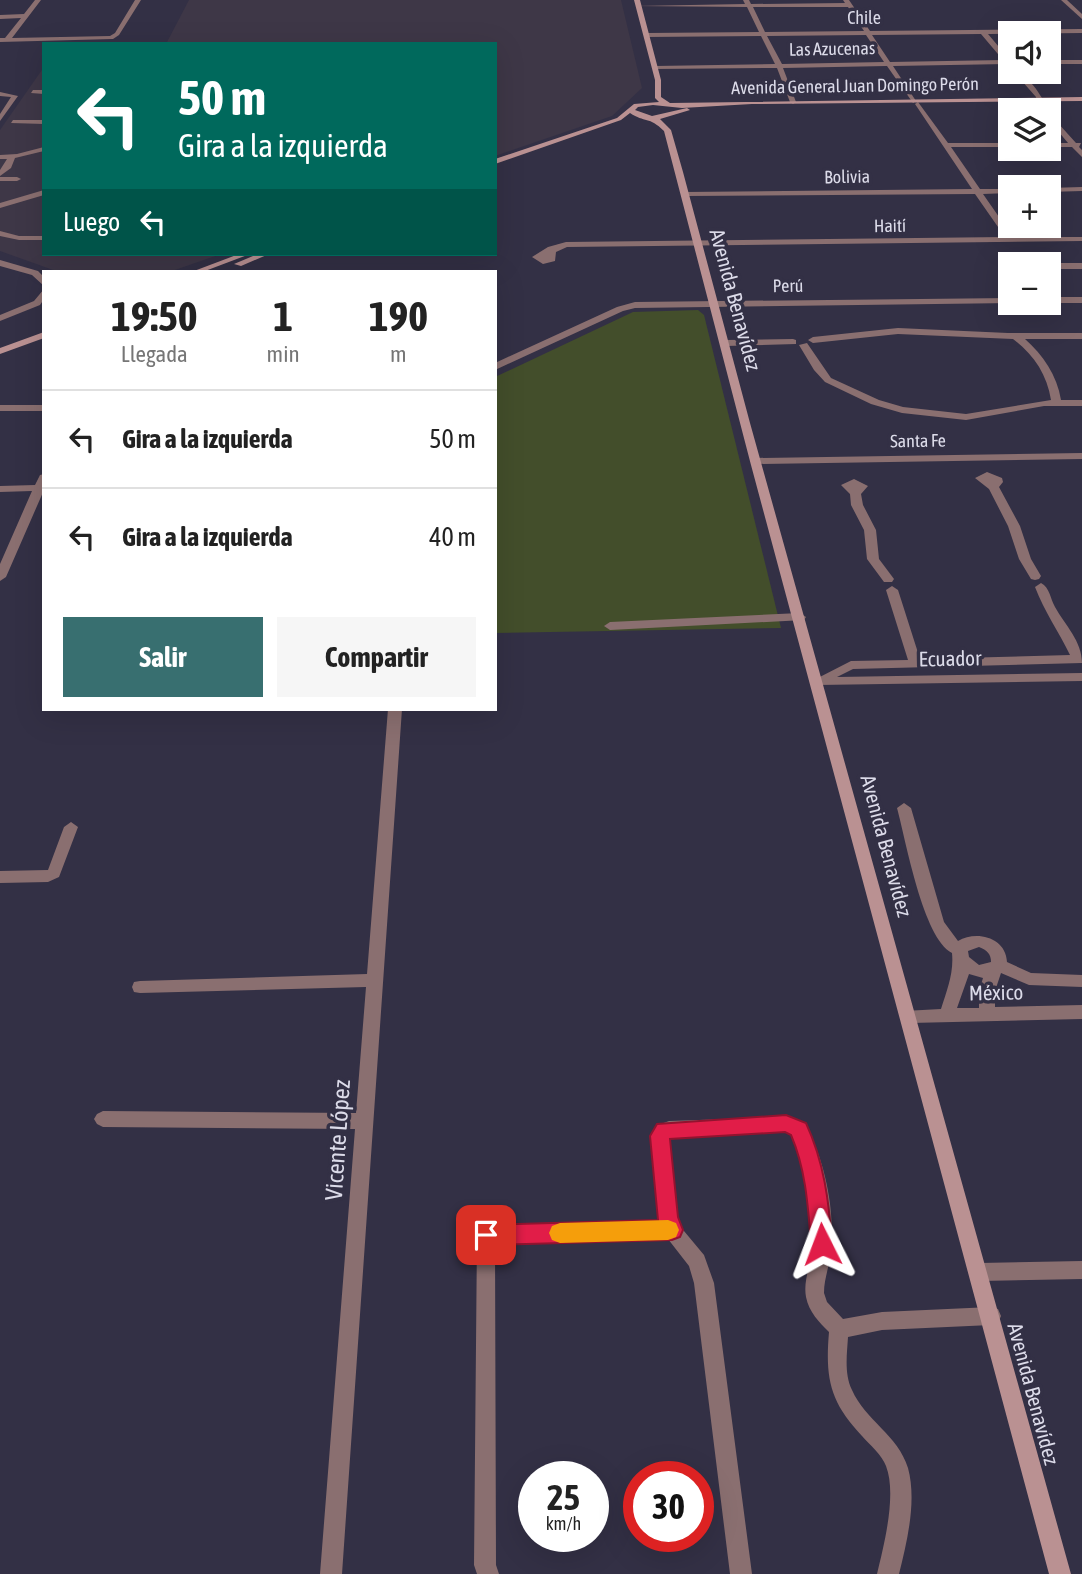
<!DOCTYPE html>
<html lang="es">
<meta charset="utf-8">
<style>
:root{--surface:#fff;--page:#f6f6f6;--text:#222;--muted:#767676;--line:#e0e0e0;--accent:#386f70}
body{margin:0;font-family:"Asap Condensed",sans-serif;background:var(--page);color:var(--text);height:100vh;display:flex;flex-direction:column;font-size:26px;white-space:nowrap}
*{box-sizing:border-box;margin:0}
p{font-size:23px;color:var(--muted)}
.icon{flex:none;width:38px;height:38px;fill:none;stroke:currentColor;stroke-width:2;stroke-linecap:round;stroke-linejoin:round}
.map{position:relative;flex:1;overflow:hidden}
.drawer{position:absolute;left:42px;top:270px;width:455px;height:441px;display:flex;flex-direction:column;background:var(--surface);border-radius:0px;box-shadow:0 7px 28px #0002}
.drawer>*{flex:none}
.hud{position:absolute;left:42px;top:42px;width:455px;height:214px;border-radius:0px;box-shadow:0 7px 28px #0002;background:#00695c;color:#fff;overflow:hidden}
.tools{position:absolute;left:998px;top:21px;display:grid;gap:14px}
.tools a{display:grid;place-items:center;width:63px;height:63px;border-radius:0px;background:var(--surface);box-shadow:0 7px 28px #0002;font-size:35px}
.speed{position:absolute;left:518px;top:1461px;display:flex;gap:14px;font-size:35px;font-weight:700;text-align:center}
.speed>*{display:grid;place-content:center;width:91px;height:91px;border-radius:50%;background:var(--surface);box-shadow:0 7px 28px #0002;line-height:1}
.speed small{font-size:18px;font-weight:400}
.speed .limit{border:10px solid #d22;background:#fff;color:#111}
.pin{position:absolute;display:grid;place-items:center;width:60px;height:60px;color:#fff;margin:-30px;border-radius:14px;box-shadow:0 4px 10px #0006}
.me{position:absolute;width:77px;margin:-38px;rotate:357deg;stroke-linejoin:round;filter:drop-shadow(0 0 5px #0008)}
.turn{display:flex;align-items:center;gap:24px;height:147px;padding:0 21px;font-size:32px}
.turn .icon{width:91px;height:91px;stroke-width:2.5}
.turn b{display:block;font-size:49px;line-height:60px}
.then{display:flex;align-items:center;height:66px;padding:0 21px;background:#0003;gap:14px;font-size:26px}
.eta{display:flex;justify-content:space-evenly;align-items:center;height:119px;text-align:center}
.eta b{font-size:42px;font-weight:700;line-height:49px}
.button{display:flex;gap:14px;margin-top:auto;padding:14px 21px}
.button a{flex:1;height:80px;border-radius:0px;background:var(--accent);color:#fff;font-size:28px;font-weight:700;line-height:80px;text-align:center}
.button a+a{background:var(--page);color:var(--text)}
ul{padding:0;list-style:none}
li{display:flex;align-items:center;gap:21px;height:98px;padding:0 21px;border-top:2px solid var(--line)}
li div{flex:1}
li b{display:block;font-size:26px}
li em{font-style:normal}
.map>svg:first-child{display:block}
.education{fill:#3e3747}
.green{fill:#434e2b}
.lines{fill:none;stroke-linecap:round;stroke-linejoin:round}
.minor{fill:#8a6f70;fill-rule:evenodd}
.tertiary{fill:#8a6f70;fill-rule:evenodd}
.secondary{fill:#ba9192;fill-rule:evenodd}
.route{fill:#e11d48;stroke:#92132f;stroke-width:2}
.slow{fill:#f59e0b}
.labels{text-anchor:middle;stroke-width:7;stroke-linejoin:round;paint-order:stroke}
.far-street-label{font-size:18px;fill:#dcdbe9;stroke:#333045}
.street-label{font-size:21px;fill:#dcdbe9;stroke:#333045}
.near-street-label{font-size:24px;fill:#dcdbe9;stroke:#333045}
</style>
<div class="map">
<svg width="1082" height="1574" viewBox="0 0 1082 1574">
<rect width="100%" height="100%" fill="#333045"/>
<g class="education">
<polygon points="189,0 621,0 642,88 612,116 495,156 495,44 166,44"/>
<polygon points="44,67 44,254 221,254 172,271 56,271 0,251 0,130"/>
</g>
<polygon class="green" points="698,310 704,315 781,628 495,633 495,377 633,312"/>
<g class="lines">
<g class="minor">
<polygon points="35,0 41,0 12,38 110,36 115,33 135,0 141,0 119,35 113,39 0,42 0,38 5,38 21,18 0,19 0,15 24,14"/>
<path d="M743,0H749L751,4L845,3L843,0H849L870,31L1082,29V33L988,34L1010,60V66L1007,64L893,66L916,101L913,103L887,66L783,68L796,102L793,104L790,102L777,68L653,69L655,66L775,64L761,36L647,37L644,35L647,33L759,32L747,7L636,6L745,4ZM753,7H848L864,31L765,32ZM981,34L1003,60L890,62L872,35ZM866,35L884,62L782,64L767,36Z"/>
<rect x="1048" y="60" width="34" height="4"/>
<path d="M1014,72H1020C1027,79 1035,86 1040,95C1044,100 1044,105 1048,110H1041L1037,105L1036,97Z"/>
<polygon points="33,90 44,90 44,94 31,93"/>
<polygon points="0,92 18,96 0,121 0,114 11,97 0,96"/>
<polygon points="918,102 948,143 1010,143 1010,147 951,147 980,189 1010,189 1010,193 983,194 1013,237 1082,237 1082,241 567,247 556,252 555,261 543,264 532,257 548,247 566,242 1005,237 975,194 685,196 681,194 685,192 972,189 915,104"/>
<polygon points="1048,112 1076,143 1081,143 1079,147 1082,150 1082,157 1072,147 1048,147 1048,143 1068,143 1048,119"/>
<polygon points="13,120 44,120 44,124 11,123"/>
<polygon points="44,147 44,151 15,158 11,168 0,176 0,170 7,159 0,159 0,155 17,154"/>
<polygon points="0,177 17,177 21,179 17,181 0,181"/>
<polygon points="1082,187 1082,191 1048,192 1048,188"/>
<polygon points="44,190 44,195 0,208 0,203"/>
<polygon points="0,231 19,236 44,236 44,240 19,240 0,236"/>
<polygon points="0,260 38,271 44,277 44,286 32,275 0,266"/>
<polygon points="1048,263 1082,263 1082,269 1048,269 1048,264 1045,264"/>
<polygon points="44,289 44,299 40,305 0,321 0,315 34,301"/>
<rect x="1048" y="297" width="34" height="6"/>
<polygon points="1010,298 1010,303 1013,303 635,308 623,311 495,370 495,363 617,307 635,302"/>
<path d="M898,328L1008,333H1082V339H1025C1043,355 1057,375 1061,400H1082V406H1044L966,420L902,413L871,404L825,382L814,370L799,345L807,343L831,378L879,400L903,407L966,414L1051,400C1047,374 1033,354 1013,339L898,334L813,343L808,340L813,337Z"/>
<polygon points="793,339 796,340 796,344 725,346 720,343 725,340"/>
<rect x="0" y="405" width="44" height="6"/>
<polygon points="1082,453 1082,459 755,464 750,461 755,458"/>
<polygon points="987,472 1002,478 1003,482 999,487 1020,526 1031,559 1041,576 1039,579 1035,580 1031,579 1019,559 1008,526 989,489 975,478"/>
<polygon points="44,474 44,490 6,577 0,581 0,564 32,491 0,492 0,486 35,485 40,475"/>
<polygon points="854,479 868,486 861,494 863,505 876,530 879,559 894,579 892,582 884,582 867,559 864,530 851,505 850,494 841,485"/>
<path d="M1041,583C1050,588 1050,598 1055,607C1065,625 1082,641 1082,663L853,669L837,677L1082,673V681L818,685L812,681L851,661L908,660L886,590L892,586L898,590L920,659L1070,655C1059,632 1044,611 1035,587Z"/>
<polygon points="800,613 806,617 804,620 610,630 604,626 610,622"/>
<polygon points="388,709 402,709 342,1574 320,1574 355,1129 103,1127 97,1124 94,1119 97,1114 103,1111 356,1113 366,987 140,993 134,992 132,987 134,982 140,981 367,974"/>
<path d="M904,803L911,808L944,922L958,941C976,930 1006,937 1007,962L1031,973L1082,975V987L1029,985L1001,973L995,991V1007L1082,1005V1019L910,1023L904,1021L902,1016L904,1011L941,1009C947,990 954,973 952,953C923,938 906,841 897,808ZM979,947C987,950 991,954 991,962L979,965L969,957L968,951ZM969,974L983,978L979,991V1008H957Z"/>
<polygon points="71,822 78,827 59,877 48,882 0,883 0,871 48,870 64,827"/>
<path d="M788,1117L806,1126C825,1161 835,1210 831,1250C830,1265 824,1278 824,1293L827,1302L843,1319L882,1312L991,1307L998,1309L1001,1316L998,1323L991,1325L882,1330L848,1337C847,1354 844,1374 852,1390C865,1420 898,1435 908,1468C917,1501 907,1542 899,1574H877C884,1545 897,1494 886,1466C882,1455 870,1445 862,1436C830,1402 825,1379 829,1332C819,1322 809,1312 806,1297C803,1280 811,1265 812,1249C814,1226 808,1140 786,1132L669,1137L676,1217L679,1225L704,1255L714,1283L752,1574H730L694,1283L689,1266L668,1239L495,1243L496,1565L499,1574H477L474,1565L477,1235L479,1229L486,1226L660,1222L651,1136L658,1125L669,1121Z"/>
<polygon points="1082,1261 1082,1279 979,1281 972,1278 969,1272 972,1266 979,1263"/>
</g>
<polygon class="tertiary" points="1061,0 1067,0 1082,14 1082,19"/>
<g class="secondary">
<path d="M634,0H640L661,80V97L670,103L1082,97V101L752,104L682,108L653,105L638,107L635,110L652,116L687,108L690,110L660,119L671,130L683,172L750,423L1071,1574H1049L751,465L664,131C649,116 645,123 630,113L621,120L495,164V159L617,118L634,104L659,102L655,98V80Z"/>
<polygon points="239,254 250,254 205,271 194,271"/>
<polygon points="258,254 269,254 241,266 234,264"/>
<polygon points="44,332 44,338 0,354 0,348"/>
</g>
</g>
<path class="route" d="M786,1115L806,1123C824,1162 829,1201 832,1244L829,1251L822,1254L814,1251L811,1244C808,1207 806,1170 791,1135L785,1132L670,1139L678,1217L683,1230L680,1237L672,1240L486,1245L479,1242L476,1235L479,1228L486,1225L658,1220L650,1136L657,1124Z"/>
<polygon class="slow" points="668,1220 676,1223 679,1230 676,1237 668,1240 560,1243 552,1240 549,1233 552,1226 560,1223"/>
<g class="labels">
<g class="far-street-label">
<text x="864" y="24">Chile</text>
<text transform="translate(832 49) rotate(-1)" y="6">Las Azucenas</text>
<text transform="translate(855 86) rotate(-1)" y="6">Avenida General Juan Domingo Perón</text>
<text transform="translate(847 177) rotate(-1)" y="6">Bolivia</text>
<text transform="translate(890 226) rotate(-1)" y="6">Haití</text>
<text transform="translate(788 286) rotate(-1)" y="6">Perú</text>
<text transform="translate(918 441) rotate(-1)" y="6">Santa Fe</text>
</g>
<g class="street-label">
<text transform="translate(735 300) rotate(75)" y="7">Avenida Benavídez</text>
<text transform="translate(950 659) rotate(-1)" y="7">Ecuador</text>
<text transform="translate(886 846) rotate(75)" y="7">Avenida Benavídez</text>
<text transform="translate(996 993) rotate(-1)" y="7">México</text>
<text transform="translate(1033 1394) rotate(75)" y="7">Avenida Benavídez</text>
</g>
<g class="near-street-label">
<text transform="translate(338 1140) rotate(-86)" y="8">Vicente López</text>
</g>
</g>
</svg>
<div class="tools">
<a><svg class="icon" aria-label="sound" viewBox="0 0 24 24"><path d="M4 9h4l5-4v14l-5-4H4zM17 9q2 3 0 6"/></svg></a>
<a><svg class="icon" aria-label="layers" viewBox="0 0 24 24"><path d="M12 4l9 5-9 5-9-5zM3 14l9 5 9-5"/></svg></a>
<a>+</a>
<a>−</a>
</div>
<div class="speed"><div>25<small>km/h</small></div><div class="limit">30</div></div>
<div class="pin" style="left:486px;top:1235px;background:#d93025"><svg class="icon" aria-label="arrive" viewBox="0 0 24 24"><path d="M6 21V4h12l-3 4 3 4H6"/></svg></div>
<svg class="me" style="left:822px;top:1244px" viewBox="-20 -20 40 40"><path d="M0-17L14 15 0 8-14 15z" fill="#e11d48" stroke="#fff" stroke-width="4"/></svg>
<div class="hud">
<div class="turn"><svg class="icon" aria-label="left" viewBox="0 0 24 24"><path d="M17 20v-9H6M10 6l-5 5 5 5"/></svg><div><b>50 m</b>Gira a la izquierda</div></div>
<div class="then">Luego<svg class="icon" aria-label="left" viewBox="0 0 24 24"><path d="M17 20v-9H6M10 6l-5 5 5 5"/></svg></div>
</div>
<section class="drawer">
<div class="eta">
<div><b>19:50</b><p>Llegada</p></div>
<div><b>1</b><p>min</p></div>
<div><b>190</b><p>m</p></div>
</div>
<ul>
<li><svg class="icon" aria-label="left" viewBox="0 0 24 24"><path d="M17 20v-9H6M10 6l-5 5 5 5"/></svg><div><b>Gira a la izquierda</b></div><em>50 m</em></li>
<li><svg class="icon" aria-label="left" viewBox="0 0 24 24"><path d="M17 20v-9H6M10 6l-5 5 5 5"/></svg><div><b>Gira a la izquierda</b></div><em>40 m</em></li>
</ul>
<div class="button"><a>Salir</a><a>Compartir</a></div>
</section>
</div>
